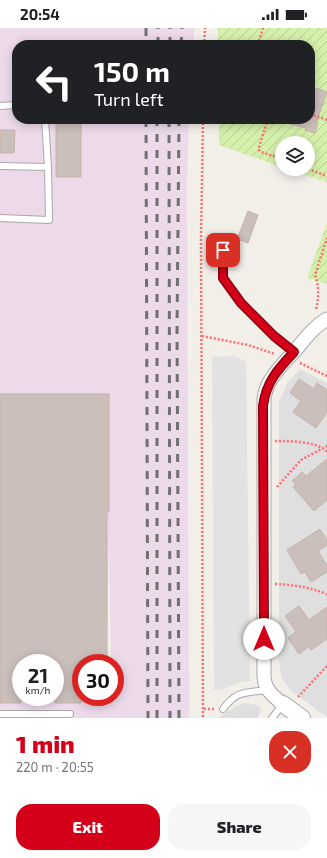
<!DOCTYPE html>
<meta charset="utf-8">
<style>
:root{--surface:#fff;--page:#f6f6f6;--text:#202124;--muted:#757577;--accent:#d40019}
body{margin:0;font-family:"Exo 2",sans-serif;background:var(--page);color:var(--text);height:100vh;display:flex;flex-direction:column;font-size:15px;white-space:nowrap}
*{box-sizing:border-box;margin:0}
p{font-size:13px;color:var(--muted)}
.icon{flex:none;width:22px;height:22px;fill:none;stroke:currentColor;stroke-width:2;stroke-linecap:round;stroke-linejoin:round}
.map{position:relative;height:690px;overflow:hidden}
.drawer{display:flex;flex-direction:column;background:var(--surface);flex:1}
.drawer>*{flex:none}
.top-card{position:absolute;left:12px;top:12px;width:303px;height:84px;border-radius:16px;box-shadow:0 2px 10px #0003;background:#202124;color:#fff;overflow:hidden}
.fabs{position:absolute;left:275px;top:108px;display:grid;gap:8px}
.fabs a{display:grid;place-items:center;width:40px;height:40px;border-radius:50%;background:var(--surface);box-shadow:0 2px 10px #0003;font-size:20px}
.speed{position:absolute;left:12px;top:626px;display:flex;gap:8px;font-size:20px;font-weight:700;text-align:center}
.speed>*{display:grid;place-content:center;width:52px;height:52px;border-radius:50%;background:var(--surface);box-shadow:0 2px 10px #0003;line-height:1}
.speed small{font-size:10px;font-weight:400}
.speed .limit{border:6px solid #d22;background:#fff;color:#111}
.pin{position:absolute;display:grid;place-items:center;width:34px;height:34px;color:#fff;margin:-17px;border-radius:8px;box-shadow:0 2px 6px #0006}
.me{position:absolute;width:44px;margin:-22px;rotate:0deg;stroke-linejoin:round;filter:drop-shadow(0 0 3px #0008)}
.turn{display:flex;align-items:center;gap:14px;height:84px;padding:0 16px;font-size:18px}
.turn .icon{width:52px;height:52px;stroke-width:2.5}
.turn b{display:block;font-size:28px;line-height:34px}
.round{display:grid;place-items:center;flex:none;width:42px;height:42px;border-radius:16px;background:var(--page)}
.head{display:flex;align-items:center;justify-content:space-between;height:68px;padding:0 16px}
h1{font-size:24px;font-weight:800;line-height:30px;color:var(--accent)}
.cta{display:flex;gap:8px;margin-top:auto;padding:8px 16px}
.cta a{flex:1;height:46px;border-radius:16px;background:var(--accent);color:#fff;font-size:16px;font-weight:800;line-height:46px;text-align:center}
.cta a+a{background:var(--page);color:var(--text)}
.status{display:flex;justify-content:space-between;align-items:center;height:28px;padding:0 20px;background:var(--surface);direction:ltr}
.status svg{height:11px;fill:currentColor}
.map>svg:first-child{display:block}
.residential{fill:#e0dfdf}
.industrial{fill:#ecdaeb;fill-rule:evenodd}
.garden{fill:url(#garden-furrows)}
.parking{fill:#e2e2e2}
.building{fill:#cbbfbb;stroke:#c6b2a9}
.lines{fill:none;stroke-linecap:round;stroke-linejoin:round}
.service-casing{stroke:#a9a9a9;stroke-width:8}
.minor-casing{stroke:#a9a9a9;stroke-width:15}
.tertiary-casing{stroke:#a9a9a9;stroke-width:18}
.path{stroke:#ff6d6f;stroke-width:2.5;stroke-dasharray:2 2;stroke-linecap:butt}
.service{stroke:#fff;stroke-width:6}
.minor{stroke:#fff;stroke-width:13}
.tertiary{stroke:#fff;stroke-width:16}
.rail{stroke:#707070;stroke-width:3;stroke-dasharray:8 8;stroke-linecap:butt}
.route-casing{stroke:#8a0010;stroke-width:10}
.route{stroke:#d40019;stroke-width:7}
</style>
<div class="status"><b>20:54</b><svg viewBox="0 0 49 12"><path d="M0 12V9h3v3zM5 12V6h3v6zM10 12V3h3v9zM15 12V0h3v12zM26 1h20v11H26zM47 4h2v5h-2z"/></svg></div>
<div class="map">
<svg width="327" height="690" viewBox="0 0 327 690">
<defs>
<pattern id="garden-furrows" width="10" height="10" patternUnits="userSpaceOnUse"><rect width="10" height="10" fill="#d5efac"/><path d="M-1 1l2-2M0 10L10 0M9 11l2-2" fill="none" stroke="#b7cd94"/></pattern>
</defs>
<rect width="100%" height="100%" fill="#f2eee8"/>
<g class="residential">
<polygon points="300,341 327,355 327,689 291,663 285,655 281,647 279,633 279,373 287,356"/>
<polygon points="244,675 256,677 261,680 258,690 218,690 235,679"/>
</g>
<path class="industrial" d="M0,0H194V17H17V91H189L187,157L189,690H0ZM109,506L111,635H115V669H81V635H108L107,613ZM21,635H55V669H21Z"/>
<g class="garden">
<polygon points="218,0 327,0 327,154 288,141 308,141 308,115 282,115 282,139 219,117 219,91 310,91 310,17 218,17"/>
<polygon points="327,195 327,256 307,250"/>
</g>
<polygon class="parking" points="235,328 246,334 250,653 240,654 223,661 214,662 212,329"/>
<g class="building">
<polygon points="316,60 327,64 316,95 318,95 315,105 305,102 306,100 283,94 284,91 310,91 310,77"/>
<rect x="56" y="91" width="25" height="58"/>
<polygon points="0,102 15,102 14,125 0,125"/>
<polygon points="248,183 258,187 248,215 237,211"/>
<polygon points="299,351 314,361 317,355 327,362 327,384 316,400 293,384 301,373 290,365"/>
<polygon points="0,366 109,366 109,484 107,484 107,635 81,635 81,675 55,675 55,635 21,635 21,675 0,675"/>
<polygon points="327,431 327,472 314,483 293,459 296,457 292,453 302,444 306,448"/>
<polygon points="320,501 327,512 327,517 318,523 327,538 327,544 311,554 305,544 301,546 287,522"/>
<polygon points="299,578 309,592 327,579 327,611 311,622 308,619 299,626 288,610 296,604 285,588"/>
</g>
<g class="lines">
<defs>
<g id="service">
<polyline points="0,78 17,77"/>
<polyline points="0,138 48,139"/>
<polyline points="0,190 49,192 48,139 45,91"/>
<polyline points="223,222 223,250 241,275 257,292 274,308 294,324"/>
<path d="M223,681C237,662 246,665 267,662"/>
<polyline points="0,686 70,686"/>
<polyline points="272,690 283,676"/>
</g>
<path id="minor" d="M283,676C273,668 265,662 264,649V371C265,365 266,359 270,353C276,343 285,333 294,324C304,312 313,299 327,291"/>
<polyline id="tertiary" points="283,676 302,690"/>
</defs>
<use href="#service" class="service-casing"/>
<use href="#minor" class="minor-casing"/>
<use href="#tertiary" class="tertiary-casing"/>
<g class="path">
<polyline points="204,17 205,0"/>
<polyline points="258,17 263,0"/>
<polyline points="310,86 327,92"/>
<polyline points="203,91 201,212 203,690"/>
<polyline points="268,91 259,119 259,122 261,124 282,131"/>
<polyline points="308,141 327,148"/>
<path d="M316,281C319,270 319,258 315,247L327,210"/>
<polyline points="202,308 248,317 275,326"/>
<polyline points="300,335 327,348"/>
<path d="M275,413C288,413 318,413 327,424"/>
<polyline points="277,459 301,432 327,418"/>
<path d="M275,556C296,557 308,559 327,566"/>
<polyline points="298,669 327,638"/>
<polyline points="204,681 215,681"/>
</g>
<use href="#service" class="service"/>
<use href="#minor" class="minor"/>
<use href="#tertiary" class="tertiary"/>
<g class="rail">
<polyline points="146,0 146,17"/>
<polyline points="158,17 158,0"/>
<polyline points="170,17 170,0"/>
<polyline points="181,17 182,0"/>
<polyline points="146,91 148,690"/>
<polyline points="169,91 170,690"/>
<polyline points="157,690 157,91"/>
<polyline points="179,690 177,302 179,91"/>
</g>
</g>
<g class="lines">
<defs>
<path id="route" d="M223,222V250L241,275L274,308L294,324C278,341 266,354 263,378L264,611"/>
</defs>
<use href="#route" class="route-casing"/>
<use href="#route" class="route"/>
</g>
</svg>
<div class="fabs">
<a><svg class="icon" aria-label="layers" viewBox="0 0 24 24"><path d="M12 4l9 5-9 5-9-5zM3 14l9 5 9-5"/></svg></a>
</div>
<div class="speed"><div>21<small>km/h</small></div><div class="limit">30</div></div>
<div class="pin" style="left:223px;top:222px;background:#d93025"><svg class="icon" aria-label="arrive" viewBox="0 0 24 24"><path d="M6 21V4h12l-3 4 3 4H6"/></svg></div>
<svg class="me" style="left:264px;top:611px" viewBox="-20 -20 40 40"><circle r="19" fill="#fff"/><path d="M0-13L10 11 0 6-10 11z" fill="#d40019"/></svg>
<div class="top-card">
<div class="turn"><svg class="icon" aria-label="left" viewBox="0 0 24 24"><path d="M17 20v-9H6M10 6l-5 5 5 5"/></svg><div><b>150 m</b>Turn left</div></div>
</div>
</div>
<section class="drawer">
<div class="head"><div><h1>1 min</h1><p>220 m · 20:55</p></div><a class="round" style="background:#d93025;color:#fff"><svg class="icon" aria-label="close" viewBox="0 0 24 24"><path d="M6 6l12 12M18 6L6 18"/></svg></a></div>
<div class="cta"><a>Exit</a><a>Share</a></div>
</section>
